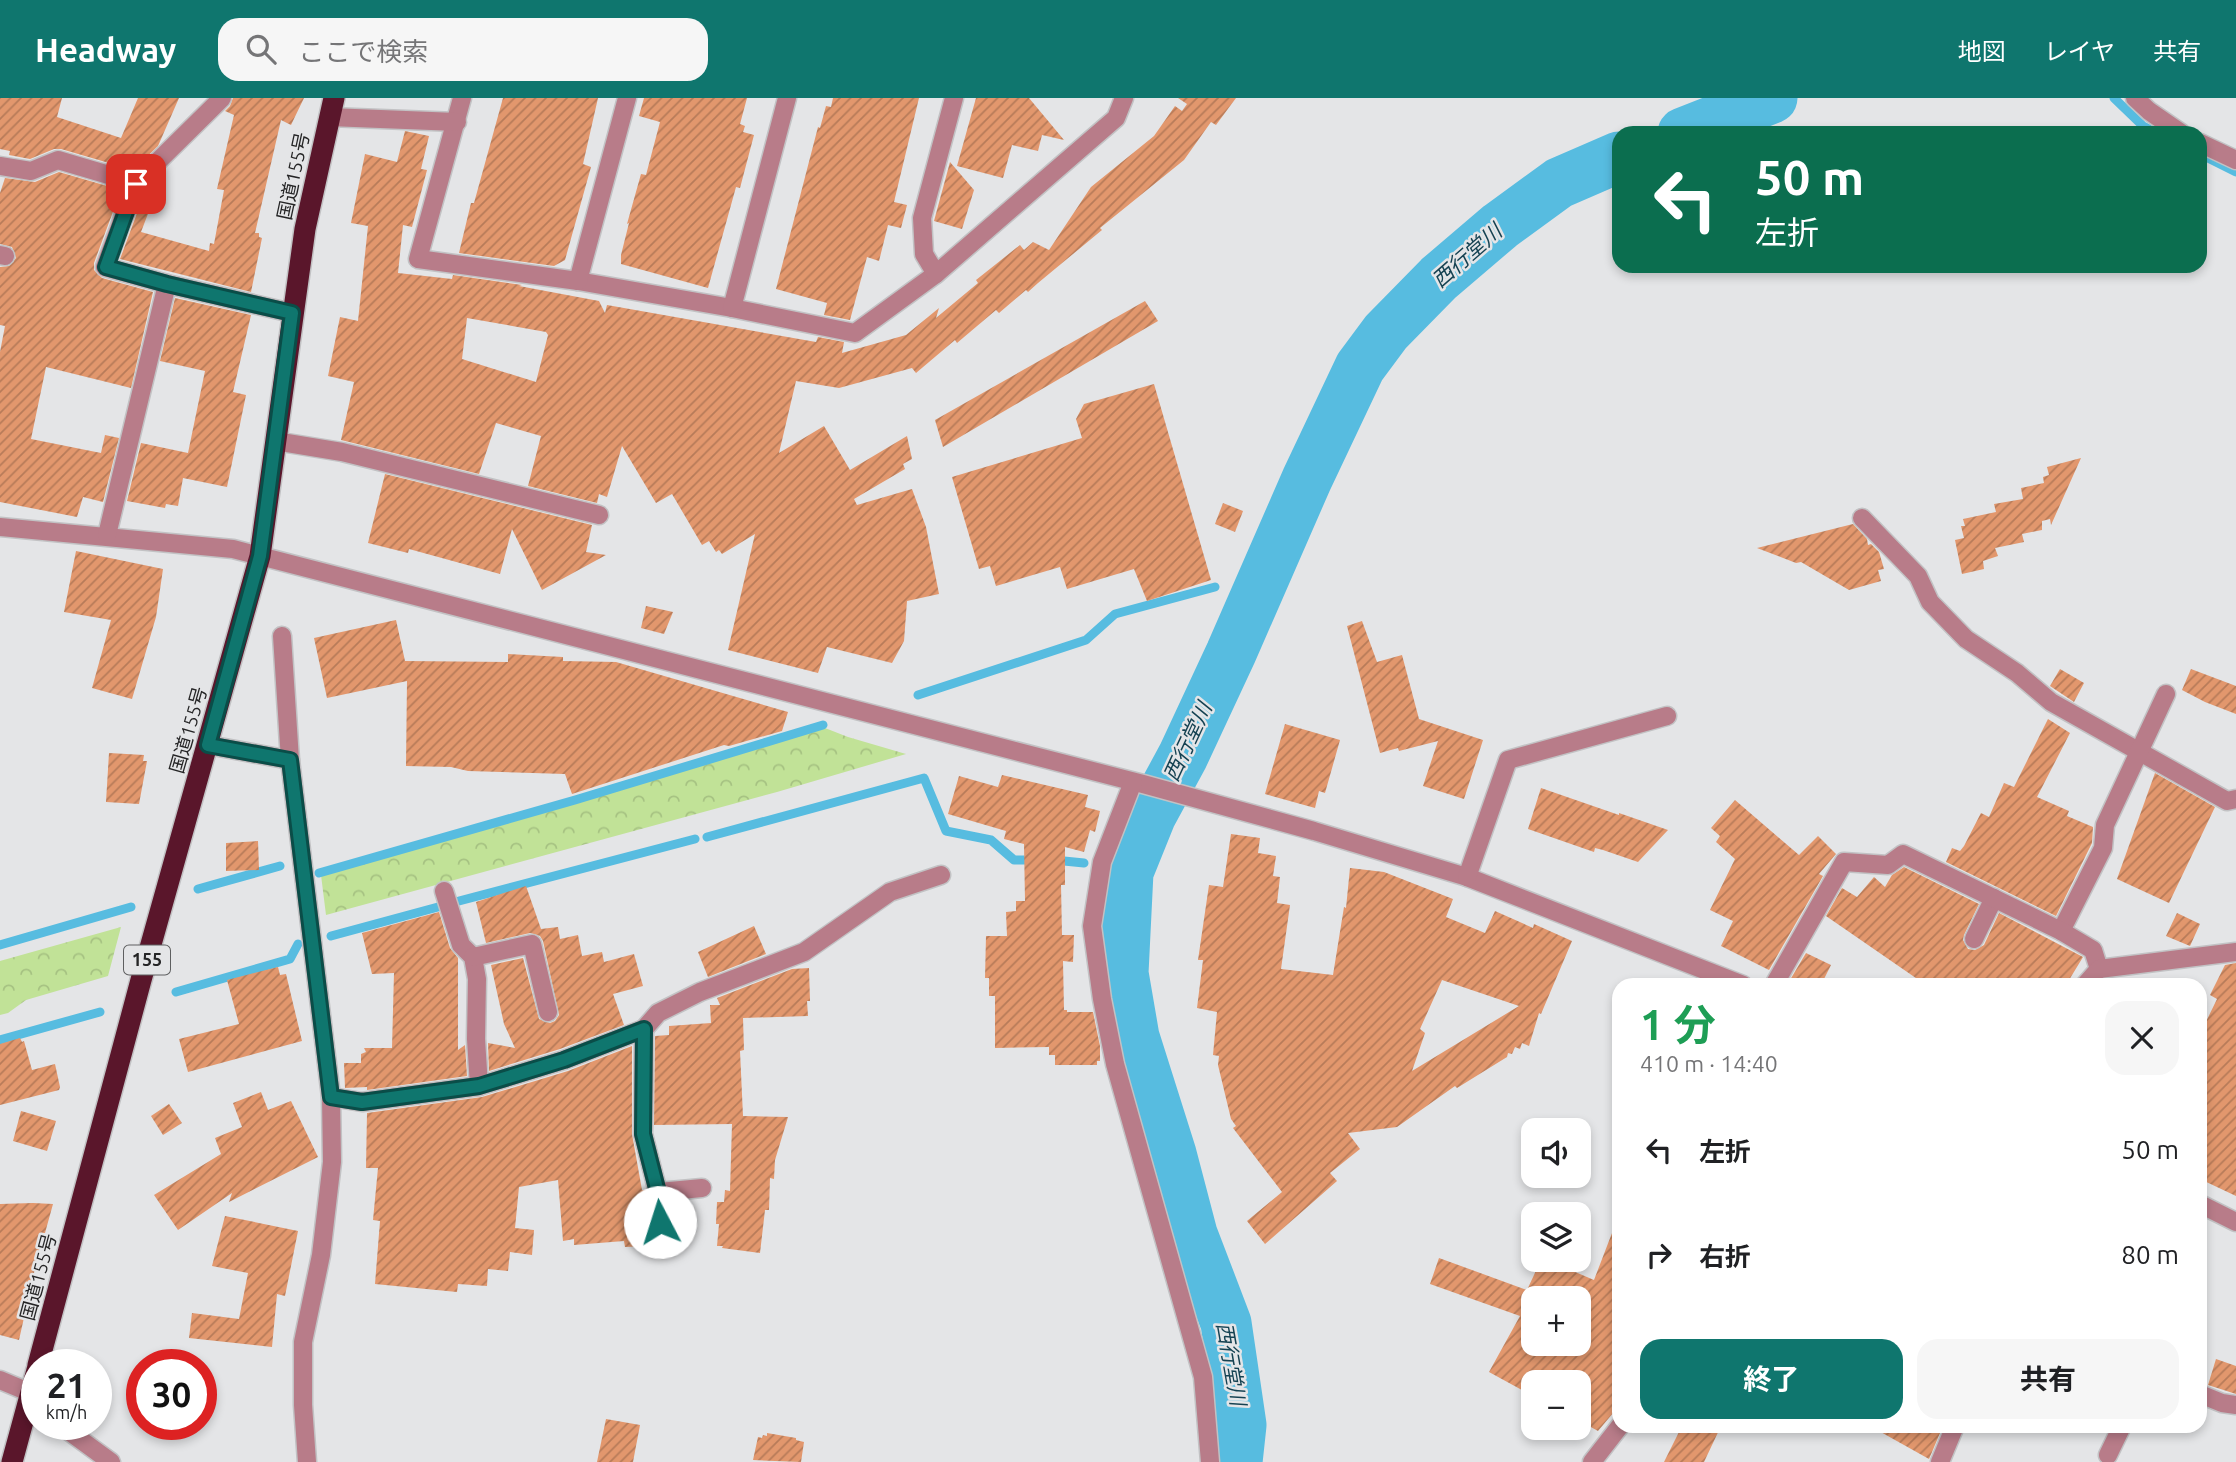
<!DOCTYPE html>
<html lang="ja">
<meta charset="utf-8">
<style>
:root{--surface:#fff;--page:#f6f6f6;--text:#202124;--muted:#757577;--accent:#0f766e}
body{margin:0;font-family:Ubuntu,"Noto Sans JP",sans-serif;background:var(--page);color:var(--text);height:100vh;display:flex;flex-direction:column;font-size:26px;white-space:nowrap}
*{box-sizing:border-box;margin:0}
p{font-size:23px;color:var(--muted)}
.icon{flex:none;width:38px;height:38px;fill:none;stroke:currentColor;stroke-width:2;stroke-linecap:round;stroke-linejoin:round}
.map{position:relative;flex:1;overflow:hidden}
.panel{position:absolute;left:1612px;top:880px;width:595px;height:455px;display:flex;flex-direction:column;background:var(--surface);border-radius:21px;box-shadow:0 4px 10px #0003}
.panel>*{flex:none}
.hud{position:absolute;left:1612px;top:28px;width:595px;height:147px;border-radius:21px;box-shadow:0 4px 10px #0003;background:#0b6e4f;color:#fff;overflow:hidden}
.controls{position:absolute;left:1521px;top:1020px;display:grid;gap:14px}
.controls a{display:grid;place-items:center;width:70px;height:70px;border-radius:14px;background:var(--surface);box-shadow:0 4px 10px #0003;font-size:35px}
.speed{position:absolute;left:21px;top:1251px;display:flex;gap:14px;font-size:35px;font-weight:700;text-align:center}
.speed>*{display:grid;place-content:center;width:91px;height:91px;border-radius:50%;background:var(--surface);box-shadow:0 4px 10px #0003;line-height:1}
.speed small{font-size:18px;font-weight:400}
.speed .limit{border:10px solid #d22;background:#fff;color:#111}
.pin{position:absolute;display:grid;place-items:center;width:60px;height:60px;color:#fff;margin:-30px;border-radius:14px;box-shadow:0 4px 10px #0006}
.me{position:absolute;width:77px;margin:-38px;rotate:355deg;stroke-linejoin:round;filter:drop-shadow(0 0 5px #0008)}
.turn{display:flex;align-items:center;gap:24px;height:147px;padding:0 28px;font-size:32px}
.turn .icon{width:91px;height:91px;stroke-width:2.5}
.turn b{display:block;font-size:49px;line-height:60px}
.round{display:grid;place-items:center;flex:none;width:74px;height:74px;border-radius:21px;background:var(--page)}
.headline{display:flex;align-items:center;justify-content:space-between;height:119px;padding:0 28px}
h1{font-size:42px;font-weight:700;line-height:52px;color:#1e9e55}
.action{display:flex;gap:14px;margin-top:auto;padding:14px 28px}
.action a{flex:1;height:80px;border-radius:21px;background:var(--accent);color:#fff;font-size:28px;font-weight:700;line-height:80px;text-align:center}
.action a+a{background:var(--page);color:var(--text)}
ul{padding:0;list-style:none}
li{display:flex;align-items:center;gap:21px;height:105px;padding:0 28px}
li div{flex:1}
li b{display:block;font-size:26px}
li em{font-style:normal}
header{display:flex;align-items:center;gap:42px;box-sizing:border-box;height:98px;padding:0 35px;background:var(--accent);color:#fff}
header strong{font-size:33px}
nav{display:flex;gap:38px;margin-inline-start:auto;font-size:24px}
.search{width:490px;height:63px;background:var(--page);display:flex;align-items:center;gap:18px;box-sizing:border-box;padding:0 24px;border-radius:21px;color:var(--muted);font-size:26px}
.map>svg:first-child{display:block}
.park{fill:url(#park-crowns)}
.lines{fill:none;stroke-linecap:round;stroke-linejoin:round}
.stream{stroke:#57bce0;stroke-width:9}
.river{stroke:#57bce0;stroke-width:51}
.building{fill:url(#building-hatch);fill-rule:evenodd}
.minor-casing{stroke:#c2c2c4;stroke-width:21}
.highway-casing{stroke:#c2c2c4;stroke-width:24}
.minor{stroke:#b87c89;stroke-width:18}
.highway{stroke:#5a162b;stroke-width:21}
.route-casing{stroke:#0a4d48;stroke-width:18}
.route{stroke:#0f766e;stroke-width:12}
.labels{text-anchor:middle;stroke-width:5;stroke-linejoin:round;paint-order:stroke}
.shield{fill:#e4e5e7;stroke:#5e5f60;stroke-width:2}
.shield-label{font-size:18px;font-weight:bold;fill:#252526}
.street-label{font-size:19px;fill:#252526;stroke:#e4e5e7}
.water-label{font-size:21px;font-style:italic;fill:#154252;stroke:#e4e5e7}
</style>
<header>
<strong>Headway</strong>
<div class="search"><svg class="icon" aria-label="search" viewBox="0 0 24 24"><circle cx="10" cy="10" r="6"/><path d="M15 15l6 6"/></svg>ここで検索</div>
<nav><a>地図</a><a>レイヤ</a><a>共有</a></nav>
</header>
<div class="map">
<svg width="2236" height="1364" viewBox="0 0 2236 1364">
<defs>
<pattern id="park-crowns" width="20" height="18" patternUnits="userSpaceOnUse" patternTransform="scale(1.75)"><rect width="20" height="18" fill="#c1e297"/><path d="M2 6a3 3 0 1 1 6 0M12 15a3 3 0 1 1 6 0" fill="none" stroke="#a6c282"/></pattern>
<pattern id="building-hatch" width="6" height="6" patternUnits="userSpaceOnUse" patternTransform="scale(1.75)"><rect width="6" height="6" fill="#e2976d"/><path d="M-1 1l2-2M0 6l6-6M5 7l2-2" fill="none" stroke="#b77b59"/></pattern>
</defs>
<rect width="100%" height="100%" fill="#e4e5e7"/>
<g class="park">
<polygon points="825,630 848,639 906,656 777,694 326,817 321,777"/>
<polygon points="121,829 108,878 26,902 8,915 0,917 0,863"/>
</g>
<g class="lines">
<g class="stream">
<polyline points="2114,0 2143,28 2156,35"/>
<polyline points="2200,56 2236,74"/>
<polyline points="918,597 1086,542 1115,516 1215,489"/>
<polyline points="707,739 924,680 946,733 991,742 1014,762 1033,762"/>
<polyline points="1054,762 1084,765"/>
<polyline points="319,775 575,702 823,627"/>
<polyline points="198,791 280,768"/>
<polyline points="459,803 695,741"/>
<polyline points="331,838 438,809"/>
<polyline points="0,847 131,809"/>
<polyline points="176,894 290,861 298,846"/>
<polyline points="0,942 100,914"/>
</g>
<g class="river">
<polyline points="1683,35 1772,0"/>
<polyline points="1237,1364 1241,1327 1226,1225 1192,1136 1171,1056 1134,939 1123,875 1128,774 1151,717 1183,658 1231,555 1307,381 1360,269 1386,234 1439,180 1500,128 1559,85 1619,59"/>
</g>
</g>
<g class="building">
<polygon points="0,0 62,0 57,19 121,40 138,0 179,0 158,48 133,72 61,51 54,51 30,61 9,57 10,53 0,51"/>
<polygon points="233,0 304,0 291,27 281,22 255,135 259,135 259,139 262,140 251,194 120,161 146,91 155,95 154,100 141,134 209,153 210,145 214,146 224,92 217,91 234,17 225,13 230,8"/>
<polygon points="503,0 598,0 583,66 591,69 565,162 554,168 459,155 471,105 474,105"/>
<polygon points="644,0 747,0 740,26 745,28 743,34 754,37 740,90 736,89 708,190 621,166 621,157 629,125 627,126 641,76 646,77 660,24 639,18"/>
<polygon points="833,0 919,0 894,104 907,107 901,130 888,127 879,163 867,159 850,222 824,217 827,205 776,191 818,29 820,30 826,8 831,9"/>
<polygon points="976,0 1029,0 1064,42 1042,37 1038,53 1012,47 1003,80 957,68"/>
<path d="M1178,0H1236L1216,27L1211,24L1184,62L1100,130L1102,132L1038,185L1028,194L1026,192L999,215L996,212L957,245L955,242L916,275L912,270L839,290L796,283L779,355L824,328L850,372L907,338L912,361L903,366L905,371L854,401L857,407L912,391L926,429L939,496L907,503L904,543L892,565L827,549L818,575L728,552L755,436L722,456L719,452L716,454L709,443L702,447L672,396L656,405L622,348L607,399L599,396L597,405L528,388L541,338L496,325L479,376L341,342L354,284L328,278L340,219L358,223L368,128L351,125L365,56L397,64L405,33L429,38L421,71L427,72L412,129L403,127L398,175L452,181L453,177L522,187L519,188L599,203L605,215L607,207L816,244L818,239L844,244L842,255L906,237L939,210L936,220L978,185L976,182L1020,147L1024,152L1033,144L1049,152L1091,89L1154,38L1175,8L1182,13L1187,6ZM467,220L546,234L548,237L536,284L462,261Z"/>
<polygon points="950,64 974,92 962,131 934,123"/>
<polygon points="59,74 121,92 94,165 94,172 102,180 153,194 131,290 46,269 31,341 101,355 105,337 119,340 103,404 83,399 77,419 0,404 0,254 5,228 0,227 0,169 9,168 16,160 12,149 0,146 0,95 5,80 35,84"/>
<polygon points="175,200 251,217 233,294 246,297 227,389 183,380 178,408 166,406 165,410 127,403 141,345 188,355 205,273 160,263"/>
<polygon points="1145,203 1158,223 943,349 935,322"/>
<polygon points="1154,286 1211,482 1147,503 1134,471 1067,491 1060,469 996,488 990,468 979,471 952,379 1082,340 1076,321 1084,306"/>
<polygon points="2081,360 2051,427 2050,421 2042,423 2042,432 2022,436 2024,444 1995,450 1998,458 1983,463 1984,471 1962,476 1955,442 1964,440 1961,428 1965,428 1963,421 1996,414 1994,406 2023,401 2021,390 2044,385 2043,379 2049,377 2047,369"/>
<polygon points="385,376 592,427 586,454 606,457 542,492 512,431 500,476 409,451 408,455 368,445"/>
<polygon points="1223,405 1243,413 1235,434 1215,426"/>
<polygon points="1853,426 1867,441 1868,447 1871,446 1879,454 1884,471 1878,472 1881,483 1849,492 1801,464 1796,465 1757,450"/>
<polygon points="76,453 163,471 156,519 132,601 92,590 111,522 64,514"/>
<polygon points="646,508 673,514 664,536 641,530"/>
<polygon points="396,522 405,563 508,564 508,556 563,559 563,563 616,564 788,614 782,633 729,648 724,647 572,696 565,676 468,673 451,669 406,668 407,583 327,600 314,540"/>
<polygon points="1362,523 1377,564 1402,557 1419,621 1483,642 1464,701 1423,688 1438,643 1399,653 1398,650 1380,655 1347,528"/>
<polygon points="2060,571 2084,585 2074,604 2050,588"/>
<polygon points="2191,571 2236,588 2236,616 2205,604 2182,592"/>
<polygon points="2048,621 2070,635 2037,699 2069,713 2067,718 2093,729 2092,745 2056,818 1946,764 1952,750 1960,753 1964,748 1981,715 1989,719 2004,685 2014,689"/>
<polygon points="1285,626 1340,642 1325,695 1319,693 1315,710 1265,696"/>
<polygon points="109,655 144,657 143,663 147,663 139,706 106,704"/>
<polygon points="2155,675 2215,709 2169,805 2117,781"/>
<polygon points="1002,677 1088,697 1085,709 1100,713 1095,734 1090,732 1084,754 1065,749 1065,787 1061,787 1062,837 1074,837 1073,864 1063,863 1064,912 1067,912 1067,914 1093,914 1100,948 1100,963 1097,963 1097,967 1055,967 1055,957 1049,957 1049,949 995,950 995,898 989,898 989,880 985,880 986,838 1007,838 1006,814 1016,813 1016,803 1025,803 1024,746 1004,741 1006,733 948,716 959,678 998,689"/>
<polygon points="1541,690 1619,717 1619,715 1668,732 1638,764 1603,752 1595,750 1594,754 1528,731"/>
<polygon points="1735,702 1799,757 1818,738 1836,756 1819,776 1823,778 1769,872 1721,848 1733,823 1710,812 1735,761 1716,744 1720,738 1711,730"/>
<path d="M1231,736L1260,740L1258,755L1276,758L1273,778L1280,779L1277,805L1290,807L1281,871L1333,877L1344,809L1346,810L1350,770L1384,774L1453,801L1446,819L1485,835L1495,813L1533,830L1534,826L1572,843L1541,916L1539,915L1529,948L1522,945L1520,951L1515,949L1512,956L1508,955L1507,959L1457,990L1455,988L1397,1029L1348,1035L1360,1051L1330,1075L1337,1083L1265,1146L1247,1123L1282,1094L1233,1030L1236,1028L1231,1021L1218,967L1219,958L1213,957L1217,914L1197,910L1203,862H1198L1209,787L1223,789ZM1442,882L1519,908L1412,973L1425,935L1420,931Z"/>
<polygon points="258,743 259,772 226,773 226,745"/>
<polygon points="1904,769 1979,806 1964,837 1963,842 1968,851 1975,852 1984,847 1999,815 2083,859 2066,887 1926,887 1826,818 1842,790 1857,799 1874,779 1885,789 1892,777"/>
<polygon points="526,788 541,831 558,829 560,841 578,837 582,858 602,854 604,864 634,856 643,888 613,896 624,927 560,951 489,973 488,945 515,950 504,926 491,867 523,860 539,921 550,925 555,923 559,917 543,843 540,838 530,835 486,845 476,804"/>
<polygon points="439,814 450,850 458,860 458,952 465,947 467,978 367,992 367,989 345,990 344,965 361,965 361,956 366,954 364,950 392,950 394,875 372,876 362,835"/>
<polygon points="2177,815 2200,826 2190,848 2166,838"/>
<polygon points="754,828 766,856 708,879 698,854"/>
<polygon points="1806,855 1831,867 1821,887 1801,887 1790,882"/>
<polygon points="2236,865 2236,1098 2200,1081 2200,936 2217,901 2210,897 2225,867"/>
<polygon points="278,869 280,877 286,876 302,943 188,974 179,941 239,926 227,882"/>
<polygon points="809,870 810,903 807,903 808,918 743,920 744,952 740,953 743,1018 788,1019 775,1062 774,1081 770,1080 769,1112 765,1112 760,1155 722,1150 723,1148 717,1148 719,1126 716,1126 717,1104 724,1104 725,1092 730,1093 732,1026 654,1027 655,938 669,937 669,928 711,925 710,907 720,907 717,900 792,871"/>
<polygon points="20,940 22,944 24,943 32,972 55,966 60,989 59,992 0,1007 0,946"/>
<polygon points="632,948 632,1036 642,1092 646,1092 647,1098 649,1148 625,1149 624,1143 574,1147 574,1141 563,1143 558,1082 519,1089 515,1130 534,1132 532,1157 510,1154 508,1173 488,1171 487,1188 458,1186 457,1194 375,1186 380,1123 373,1122 378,1070 366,1070 367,1015 482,999 568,973"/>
<polygon points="261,994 268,1012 291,1003 318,1059 229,1104 232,1095 178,1132 154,1097 221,1056 215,1040 242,1029 233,1005"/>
<polygon points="169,1006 182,1025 163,1037 151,1018"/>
<polygon points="21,1013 56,1023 47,1053 13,1043"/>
<polygon points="33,1105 53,1106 45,1135 43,1135 19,1242 0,1237 0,1106"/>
<polygon points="225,1118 298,1133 285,1198 277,1196 272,1249 189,1240 192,1215 239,1221 248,1175 212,1168"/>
<path d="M1617,1122H1619V1308L1598,1333L1578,1322V1284H1533V1298L1489,1274L1520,1218L1430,1186L1439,1160L1527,1192L1541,1162H1547L1594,1182ZM1533,1200H1578V1246H1533Z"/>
<polygon points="2216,1261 2236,1268 2236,1296 2208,1287"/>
<polygon points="606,1321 640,1327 633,1364 597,1364"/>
<polygon points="1682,1328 1721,1328 1704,1364 1664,1364"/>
<polygon points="1870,1328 1943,1328 1929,1361"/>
<polygon points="767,1335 796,1340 796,1342 804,1344 801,1364 753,1362 758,1339 762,1340 763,1337 767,1338"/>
</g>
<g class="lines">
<defs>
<g id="minor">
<polyline points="222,0 136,85 105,169 167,186 292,215"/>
<polyline points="462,0 418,161 578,183 732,210 855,235 936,176 1116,20 1124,0"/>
<polyline points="2135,0 2149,13 2181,35"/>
<polyline points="329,19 457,24"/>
<polyline points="2200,45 2236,62"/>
<polyline points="0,68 31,73 58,62 136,85"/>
<polyline points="0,157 5,158"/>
<polyline points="936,176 924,156 922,120 954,0"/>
<polyline points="578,183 627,0"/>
<polyline points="732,210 787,0"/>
<polyline points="275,343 342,354 599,417"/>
<polyline points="1862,420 1918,478 1930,504 1966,541 2017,575 2051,604 2227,703 2236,701"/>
<polyline points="0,429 233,451 1143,686 1314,733 1467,779 1743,887"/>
<polyline points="107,437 167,186"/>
<polyline points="282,538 290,662"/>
<polyline points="208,647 290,662 331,999 332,1064 321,1157 303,1244 303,1307 307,1364"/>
<polyline points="1133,684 1102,764 1092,828 1102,901 1115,966 1203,1279 1210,1364"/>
<polyline points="1467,779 1508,662 1667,618"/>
<polyline points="444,793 461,847 473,859 477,881 476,941 479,988"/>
<polyline points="2061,833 2103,750 2105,727 2166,596"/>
<polyline points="1974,841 1994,800"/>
<polyline points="473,859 532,846 548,914"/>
<polyline points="1774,887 1844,764 1888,767 1903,756 2061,833 2093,852 2099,871"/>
<polyline points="2085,887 2099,871 2236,854"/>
<polyline points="644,931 643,1036 660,1102 660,1146"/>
<polyline points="331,999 362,1004 479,988 564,962 644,931 658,915 700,894 804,854 890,794 941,777"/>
<polyline points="659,1094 702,1090"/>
<polyline points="2200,1106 2236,1124"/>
<polyline points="0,1282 31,1295"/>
<polyline points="2200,1296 2222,1305 2236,1307"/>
<polyline points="59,1326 111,1364"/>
<polyline points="2108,1357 2122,1328"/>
<polyline points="1592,1364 1620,1328"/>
<polyline points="1940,1364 1955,1328"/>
</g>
<g id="highway">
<polyline points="38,1267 141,882 260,458 305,131 334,0"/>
<polyline points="12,1364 37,1272"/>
</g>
</defs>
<use href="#minor" class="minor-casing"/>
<use href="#highway" class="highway-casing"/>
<use href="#minor" class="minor"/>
<use href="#highway" class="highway"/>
</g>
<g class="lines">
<defs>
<polyline id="route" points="136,86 106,169 167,186 292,215 260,458 208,647 290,662 331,999 362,1004 479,988 564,962 644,931 643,1036 660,1102 660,1124"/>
</defs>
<use href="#route" class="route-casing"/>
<use href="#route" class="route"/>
</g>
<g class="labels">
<rect class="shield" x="124" y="847.5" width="46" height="29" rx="5"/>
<g class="shield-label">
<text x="147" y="868">155</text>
</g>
<g class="street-label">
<text transform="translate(293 78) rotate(-78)" y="7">国道155号</text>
<text transform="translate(188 632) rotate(-74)" y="7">国道155号</text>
<text transform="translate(38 1179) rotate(-75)" y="7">国道155号</text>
</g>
<g class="water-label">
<text transform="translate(1467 158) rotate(-41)" y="7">西行堂川</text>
<text transform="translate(1188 644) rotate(-65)" y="7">西行堂川</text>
<text transform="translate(1231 1266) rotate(80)" y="7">西行堂川</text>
</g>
</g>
</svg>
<div class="controls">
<a><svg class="icon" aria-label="sound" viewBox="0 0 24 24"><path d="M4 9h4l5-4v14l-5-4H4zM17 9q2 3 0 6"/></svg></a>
<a><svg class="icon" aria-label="layers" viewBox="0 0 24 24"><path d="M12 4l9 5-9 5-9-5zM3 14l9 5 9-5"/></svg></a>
<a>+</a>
<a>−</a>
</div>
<div class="speed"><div>21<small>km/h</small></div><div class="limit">30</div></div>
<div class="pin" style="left:136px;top:86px;background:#d93025"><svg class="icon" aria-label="arrive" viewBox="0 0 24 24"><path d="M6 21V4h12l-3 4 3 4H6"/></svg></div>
<svg class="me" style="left:660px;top:1124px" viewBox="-20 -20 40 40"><circle r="19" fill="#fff"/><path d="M0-13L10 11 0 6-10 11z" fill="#0f766e"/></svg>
<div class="hud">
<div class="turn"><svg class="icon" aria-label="left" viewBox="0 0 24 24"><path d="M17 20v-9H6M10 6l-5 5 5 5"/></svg><div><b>50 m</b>左折</div></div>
</div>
<section class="panel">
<div class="headline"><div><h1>1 分</h1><p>410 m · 14:40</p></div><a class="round"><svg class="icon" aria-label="close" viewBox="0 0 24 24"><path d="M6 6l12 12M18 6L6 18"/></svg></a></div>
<ul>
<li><svg class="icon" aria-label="left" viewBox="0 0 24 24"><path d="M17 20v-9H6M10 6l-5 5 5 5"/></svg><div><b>左折</b></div><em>50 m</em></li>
<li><svg class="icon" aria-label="right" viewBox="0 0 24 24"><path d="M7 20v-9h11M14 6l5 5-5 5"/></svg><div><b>右折</b></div><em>80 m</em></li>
</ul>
<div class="action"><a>終了</a><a>共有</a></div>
</section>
</div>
